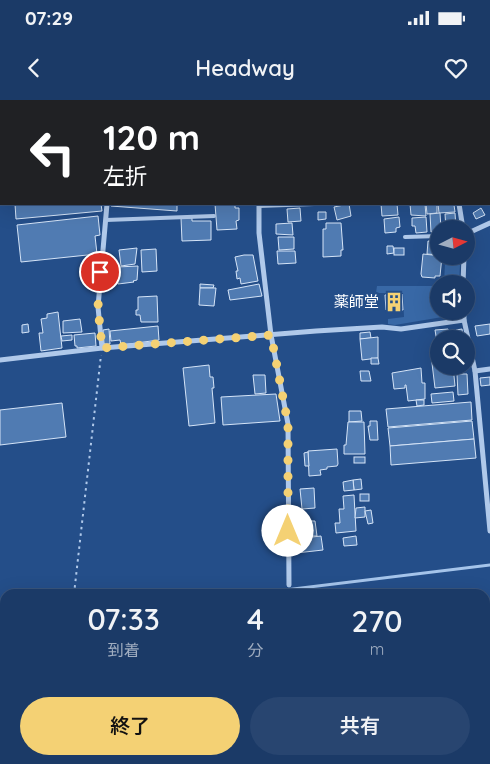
<!DOCTYPE html>
<html lang="ja">
<meta charset="utf-8">
<style>
:root{--surface:#1b3a67;--page:#284570;--text:#f1f3f6;--muted:#a0adc0;--line:#39547b;--accent:#f4d174}
body{margin:0;font-family:Quicksand,"Noto Sans JP",sans-serif;background:var(--page);color:var(--text);height:100vh;display:flex;flex-direction:column;font-size:19px;white-space:nowrap}
*{box-sizing:border-box;margin:0}
p{font-size:16px;color:var(--muted)}
.icon{flex:none;width:28px;height:28px;fill:none;stroke:currentColor;stroke-width:2;stroke-linecap:round;stroke-linejoin:round}
.map{position:relative;flex:1;overflow:hidden}
.panel{position:absolute;left:0px;top:489px;width:490px;height:176px;display:flex;flex-direction:column;background:var(--surface);border-radius:15px 15px 0 0;box-shadow:0 5px 20px #0002,0 0 0 1px var(--line)}
.panel>*{flex:none}
.hud{position:absolute;left:0px;top:0px;width:490px;height:105px;box-shadow:0 5px 20px #0002,0 0 0 1px var(--line);background:#202124;color:#fff;overflow:hidden}
.needle{width:32px;rotate:84deg}
.buttons{position:absolute;left:430px;top:120px;display:grid;gap:10px}
.buttons a{display:grid;place-items:center;width:45px;height:45px;border-radius:50%;background:var(--surface);box-shadow:0 5px 20px #0002,0 0 0 1px var(--line);font-size:25px}
.pin{position:absolute;display:grid;place-items:center;width:42px;height:42px;color:#fff;margin:-21px;border:2px solid #fff;border-radius:50%;box-shadow:0 1px 5px #0007}
.me{position:absolute;width:55px;margin:-28px;rotate:0deg;stroke-linejoin:round;filter:drop-shadow(0 0 4px #0008)}
.turn{display:flex;align-items:center;gap:18px;height:105px;padding:0 20px;font-size:22px}
.turn .icon{width:65px;height:65px;stroke-width:2.5}
.turn b{display:block;font-size:35px;line-height:42px}
.eta{display:flex;justify-content:space-evenly;align-items:center;height:85px;text-align:center}
.eta b{font-size:30px;font-weight:600;line-height:35px}
.cta{display:flex;gap:10px;margin-top:auto;padding:10px 20px}
.cta a{flex:1;height:58px;border-radius:30px;background:var(--accent);color:#111;font-size:20px;font-weight:600;line-height:58px;text-align:center}
.cta a+a{background:var(--page);color:var(--text)}
.status{display:flex;justify-content:space-between;align-items:center;height:35px;padding:0 25px;background:var(--surface);direction:ltr}
.status svg{height:14px;fill:currentColor}
header{display:flex;justify-content:space-between;align-items:center;height:65px;padding:0 20px;background:var(--surface);font-size:22px;font-weight:600}
.map>svg:first-child{display:block}
.green{fill:#3868a6}
.lines{fill:none;stroke-linecap:round;stroke-linejoin:round}
.stream{stroke:#a5c4ea;stroke-width:3}
.building{fill:#507bb2;stroke:#d5e4f7}
.path{stroke:#b0c9ea;stroke-width:2;stroke-dasharray:2.5 4;stroke-linecap:butt}
.lane{stroke:#b0c9ea;stroke-width:4}
.street{stroke:#b0c9ea;stroke-width:5}
.route{stroke:#f4d174;stroke-width:9;stroke-dasharray:0 16.2}
.labels{text-anchor:middle;stroke-width:5;stroke-linejoin:round;paint-order:stroke}
.poi-label{font-size:15px;fill:#fff;stroke:#244e89;text-anchor:end}
</style>
<div class="status"><b>07:29</b><svg viewBox="0 0 49 12"><path d="M0 12V9h3v3zM5 12V6h3v6zM10 12V3h3v9zM15 12V0h3v12zM26 1h20v11H26zM47 4h2v5h-2z"/></svg></div>
<header><svg class="icon" aria-label="back" viewBox="0 0 24 24"><path d="M15 5l-7 7 7 7"/></svg>Headway<svg class="icon" aria-label="heart" viewBox="0 0 24 24"><path d="M12 20l-8-8c-3-5 5-10 8-4 3-6 11-1 8 4z"/></svg></header>
<div class="map">
<svg width="490" height="664" viewBox="0 0 490 664">
<rect width="100%" height="100%" fill="#244e89"/>
<polygon class="green" points="445,164 460,165 459,184 439,184 439,211 460,211 460,214 395,225 388,224 388,219 404,217 403,193 376,193 377,186 434,186 435,183 444,183"/>
<g class="lines">
<g class="stream">
<polyline points="252,494 490,465"/>
<polyline points="0,522 5,521"/>
</g>
</g>
<g class="building">
<polygon points="15,104 101,104 102,111 16,119"/>
<polygon points="111,104 177,104 177,111 111,106"/>
<polygon points="215,104 235,104 235,108 239,108 239,120 236,121 237,129 217,130"/>
<polygon points="349,104 351,116 337,120 334,107"/>
<polygon points="381,104 397,104 398,115 382,116"/>
<polygon points="410,104 425,104 426,116 411,115"/>
<polygon points="426,104 437,104 437,113 427,114"/>
<polygon points="438,104 454,105 455,112 439,113"/>
<polygon points="300,108 301,121 288,122 287,109"/>
<polygon points="481,108 485,115 476,119 473,113"/>
<polygon points="318,112 326,112 326,119 318,120"/>
<polygon points="440,113 441,129 439,129 439,131 431,132 430,114"/>
<polygon points="455,113 456,129 446,129 445,114"/>
<polygon points="98,116 100,135 95,136 97,154 21,162 17,125"/>
<polygon points="399,117 400,127 396,128 396,132 385,133 384,119"/>
<polygon points="426,117 427,132 416,133 415,126 412,126 412,118"/>
<polygon points="181,118 192,118 192,121 211,121 211,140 182,141"/>
<polygon points="292,123 293,135 276,134 276,124"/>
<polygon points="326,123 341,123 343,150 341,150 341,156 323,157 323,129 326,129"/>
<polygon points="278,137 294,137 294,149 279,150"/>
<polygon points="428,141 439,142 439,155 427,154"/>
<polygon points="387,146 393,146 394,153 387,154"/>
<polygon points="137,148 135,164 121,166 119,150"/>
<rect x="394" y="148" width="10" height="7"/>
<polygon points="156,149 157,171 142,172 141,150"/>
<polygon points="277,151 295,151 296,163 278,164"/>
<polygon points="423,154 442,156 440,176 435,176 435,178 422,177 421,174"/>
<polygon points="244,155 253,155 258,181 241,184 240,178 237,179 236,171 238,171 235,157"/>
<polygon points="444,156 458,156 458,162 443,162"/>
<polygon points="138,166 137,180 133,181 134,182 118,184 117,167"/>
<polygon points="200,184 214,185 213,188 200,188"/>
<polygon points="259,184 262,196 230,200 228,190"/>
<polygon points="200,188 216,188 214,206 199,205"/>
<polygon points="402,194 403,210 386,210 385,195"/>
<polygon points="157,196 158,222 141,222 140,215 136,215 136,210 138,210 138,197"/>
<polygon points="58,212 62,248 41,251 39,233 43,233 41,219 47,218 47,214"/>
<polygon points="80,219 82,232 63,233 63,221"/>
<polygon points="28,224 29,232 22,233 22,225"/>
<polygon points="490,224 490,234 477,236 475,226"/>
<polygon points="158,226 159,240 121,245 120,240 111,241 110,231"/>
<polygon points="109,229 110,244 104,244 103,230"/>
<polygon points="448,229 450,239 439,239 438,248 435,230"/>
<polygon points="462,229 463,239 457,239 456,230"/>
<polygon points="370,232 371,238 360,239 360,233"/>
<polygon points="95,233 96,246 77,248 77,246 75,246 74,235"/>
<polygon points="72,235 72,240 62,241 61,236"/>
<polygon points="378,237 378,258 362,260 360,239"/>
<polygon points="431,255 439,255 439,266 453,266 455,286 435,288"/>
<polygon points="371,258 378,258 379,264 371,264"/>
<polygon points="466,262 467,270 457,272 456,266 466,266"/>
<polygon points="209,265 210,277 213,277 214,288 212,288 215,323 189,326 183,268"/>
<polygon points="421,268 422,283 425,283 425,299 408,301 406,285 405,285 405,288 394,289 392,273"/>
<polygon points="360,271 369,271 371,281 361,281"/>
<polygon points="457,274 467,274 468,294 458,295"/>
<polygon points="253,275 265,275 266,293 255,294"/>
<polygon points="490,277 490,285 481,286 480,278"/>
<polygon points="453,292 454,301 432,303 431,294"/>
<polygon points="276,294 280,321 223,325 221,297"/>
<polygon points="416,300 424,300 424,305 417,306"/>
<polygon points="471,302 472,320 388,327 386,309"/>
<polygon points="62,303 66,337 0,345 0,310"/>
<polygon points="349,311 361,311 362,321 349,322"/>
<polygon points="370,321 377,321 378,340 370,340 368,326 370,326"/>
<polygon points="472,321 474,339 390,346 388,328"/>
<polygon points="348,322 364,322 365,354 344,354 344,345 346,345"/>
<polygon points="474,339 476,358 391,365 390,346"/>
<polygon points="337,349 338,364 337,366 327,367 327,369 320,370 321,375 309,376 308,351"/>
<polygon points="308,352 309,366 305,366 304,353"/>
<rect x="354" y="357" width="11" height="6"/>
<polygon points="361,379 362,389 354,390 353,380"/>
<polygon points="353,380 354,390 344,391 343,382"/>
<polygon points="314,388 315,408 302,409 300,389"/>
<rect x="360" y="394" width="9" height="7"/>
<polygon points="354,395 356,431 336,433 335,423 340,423 339,409 344,409 343,396"/>
<polygon points="365,407 365,417 355,418 356,408"/>
<polygon points="371,410 373,423 368,424 365,411"/>
<polygon points="310,419 312,437 300,438 298,421"/>
<polygon points="310,421 315,421 317,436 312,436"/>
<polygon points="321,436 323,450 296,453 295,439"/>
<polygon points="356,436 357,445 344,446 343,438"/>
<polygon points="485,563 490,597 490,614 485,615"/>
</g>
<g class="lines">
<g class="path">
<polyline points="74,494 101,255"/>
<polyline points="91,660 91,664"/>
</g>
<g class="lane">
<polyline points="259,106 314,104"/>
<polyline points="106,120 214,116"/>
<polyline points="405,137 439,136"/>
</g>
<g class="street">
<polyline points="261,0 261,1"/>
<polyline points="441,0 441,1"/>
<polyline points="114,1 115,0"/>
<polyline points="471,1 475,0"/>
<polyline points="259,104 259,133 271,235 288,324 289,485"/>
<polyline points="459,104 463,129"/>
<polyline points="466,134 490,123"/>
<polyline points="463,184 464,156"/>
<polyline points="464,211 464,220 475,271 490,431"/>
<polyline points="102,248 316,231 382,227 401,229 464,220"/>
<polyline points="0,260 102,248 98,207 107,104"/>
<polyline points="475,271 490,269"/>
</g>
</g>
<g class="lines">
<polyline class="route" points="100,172 98,207 102,248 271,235 288,324 288,431"/>
</g>
<defs>
<symbol id="building-bare" viewBox="-9 -9 18 18"><path d="M-4-6H4V6H1V3H-1V6H-4ZM-2.5-4.3h1.7v1.8h-1.7ZM.8-4.3h1.7v1.8H.8ZM-2.5-1h1.7V.8h-1.7ZM.8-1h1.7V.8H.8Z" fill="#f4d174" stroke="#244e89" stroke-width="2.5" paint-order="stroke"/></symbol>
</defs>
<g fill-rule="evenodd">
<use href="#building-bare" x="380" y="188" width="28" height="28"/>
</g>
<g class="labels">
<g class="poi-label">
<text x="379" y="207">薬師堂</text>
</g>
</g>
</svg>
<div class="buttons">
<a><svg class="needle" viewBox="-14 -14 28 28"><path d="M0-13l5 13h-10z" fill="#e53935"/><path d="M0 13l5-13h-10z" fill="#a0adc0"/></svg></a>
<a><svg class="icon" aria-label="sound" viewBox="0 0 24 24"><path d="M4 9h4l5-4v14l-5-4H4zM17 9q2 3 0 6"/></svg></a>
<a><svg class="icon" aria-label="search" viewBox="0 0 24 24"><circle cx="10" cy="10" r="6"/><path d="M15 15l6 6"/></svg></a>
</div>
<div class="pin" style="left:100px;top:172px;background:#d93025"><svg class="icon" aria-label="arrive" viewBox="0 0 24 24"><path d="M6 21V4h12l-3 4 3 4H6"/></svg></div>
<svg class="me" style="left:288px;top:431px" viewBox="-20 -20 40 40"><circle r="19" fill="#fff"/><path d="M0-13L10 11 0 6-10 11z" fill="#f4d174"/></svg>
<div class="hud">
<div class="turn"><svg class="icon" aria-label="left" viewBox="0 0 24 24"><path d="M17 20v-9H6M10 6l-5 5 5 5"/></svg><div><b>120 m</b>左折</div></div>
</div>
<section class="panel">
<div class="eta">
<div><b>07:33</b><p>到着</p></div>
<div><b>4</b><p>分</p></div>
<div><b>270</b><p>m</p></div>
</div>
<div class="cta"><a>終了</a><a>共有</a></div>
</section>
</div>
